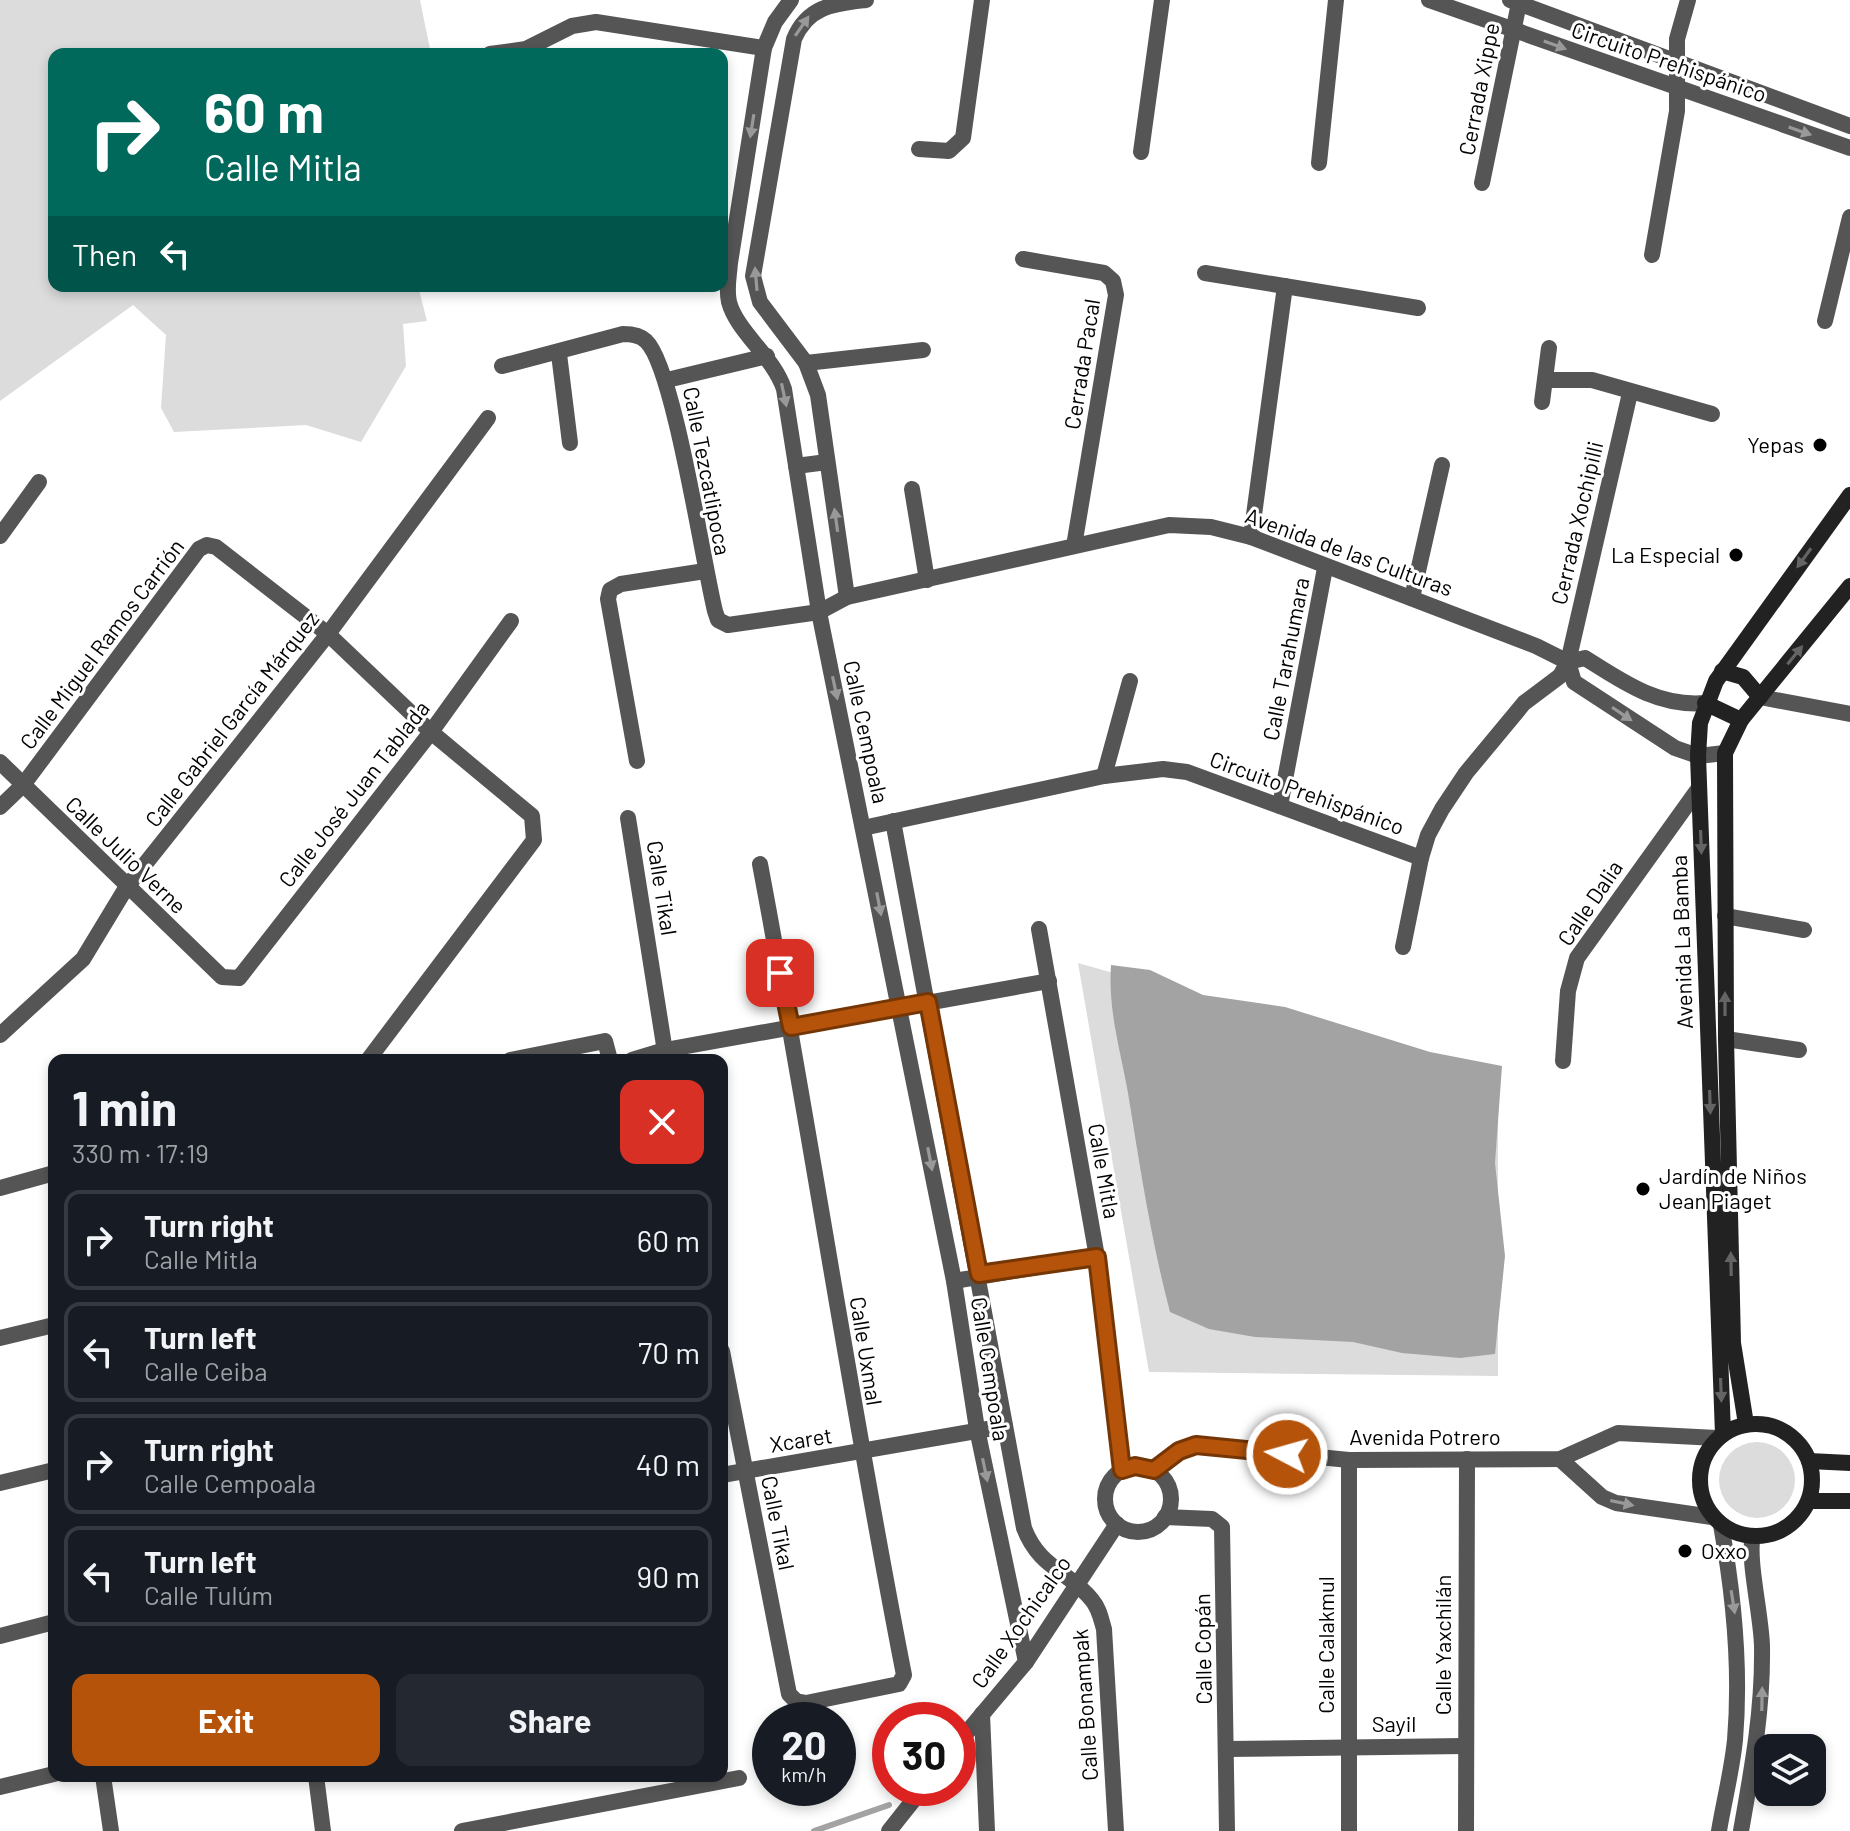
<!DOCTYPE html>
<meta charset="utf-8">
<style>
:root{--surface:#171b24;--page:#242831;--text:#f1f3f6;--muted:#9ea1a6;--line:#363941;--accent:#b45309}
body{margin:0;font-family:Barlow,sans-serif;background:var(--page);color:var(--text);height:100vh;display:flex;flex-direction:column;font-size:30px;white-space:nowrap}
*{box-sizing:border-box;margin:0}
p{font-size:26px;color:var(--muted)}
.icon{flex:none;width:44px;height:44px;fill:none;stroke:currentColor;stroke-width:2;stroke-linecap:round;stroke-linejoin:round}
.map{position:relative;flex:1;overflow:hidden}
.details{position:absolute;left:48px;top:1054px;width:680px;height:728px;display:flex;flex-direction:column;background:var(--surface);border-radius:16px;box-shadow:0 4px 12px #0003}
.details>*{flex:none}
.hud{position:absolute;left:48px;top:48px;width:680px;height:244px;border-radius:16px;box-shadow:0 4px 12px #0003;background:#00695c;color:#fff;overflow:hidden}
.tools{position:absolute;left:1754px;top:1734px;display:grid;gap:16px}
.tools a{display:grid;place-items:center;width:72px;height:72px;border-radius:16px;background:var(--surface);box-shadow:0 4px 12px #0003;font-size:40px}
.speed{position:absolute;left:752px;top:1702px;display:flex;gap:16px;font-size:40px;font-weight:700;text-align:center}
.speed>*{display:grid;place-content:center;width:104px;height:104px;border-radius:50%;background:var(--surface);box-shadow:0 4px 12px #0003;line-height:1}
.speed small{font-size:20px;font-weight:400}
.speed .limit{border:12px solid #d22;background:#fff;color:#111}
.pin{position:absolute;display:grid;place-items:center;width:68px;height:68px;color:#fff;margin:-34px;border-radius:16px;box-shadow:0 4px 12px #0006}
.me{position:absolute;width:88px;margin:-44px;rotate:276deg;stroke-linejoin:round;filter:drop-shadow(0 0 6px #0008)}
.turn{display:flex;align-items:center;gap:28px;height:168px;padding:0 24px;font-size:36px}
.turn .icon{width:104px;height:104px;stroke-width:2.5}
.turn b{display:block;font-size:56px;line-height:68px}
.then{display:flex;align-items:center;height:76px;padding:0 24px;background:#0003;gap:16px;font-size:30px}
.round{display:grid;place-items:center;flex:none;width:84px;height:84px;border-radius:16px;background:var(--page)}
.overview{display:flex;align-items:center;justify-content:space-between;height:136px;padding:0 24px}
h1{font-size:48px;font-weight:700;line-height:60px}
.primary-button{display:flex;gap:16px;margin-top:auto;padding:16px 24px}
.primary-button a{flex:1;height:92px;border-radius:16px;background:var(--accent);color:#fff;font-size:32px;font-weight:700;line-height:92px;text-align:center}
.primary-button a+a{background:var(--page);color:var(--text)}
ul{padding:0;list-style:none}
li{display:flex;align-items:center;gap:24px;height:100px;margin:0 16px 12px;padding:0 8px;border:4px solid var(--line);border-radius:16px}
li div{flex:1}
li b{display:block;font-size:30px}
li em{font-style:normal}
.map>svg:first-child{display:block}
.green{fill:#dcdcdc}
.water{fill:#a3a3a3}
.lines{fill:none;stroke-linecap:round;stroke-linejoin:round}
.stream{stroke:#a3a3a3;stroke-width:6}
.street{stroke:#555;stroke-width:16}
.secondary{stroke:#222;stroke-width:16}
.oneway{fill:#999}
.oneway2{fill:#646464}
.route-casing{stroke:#753606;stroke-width:20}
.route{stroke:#b45309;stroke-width:14}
.poi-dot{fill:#000;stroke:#fff;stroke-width:3}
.labels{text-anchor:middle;stroke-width:6;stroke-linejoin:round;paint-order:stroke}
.street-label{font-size:22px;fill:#000;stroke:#fff}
.poi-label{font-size:22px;fill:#000;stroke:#fff;text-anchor:end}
</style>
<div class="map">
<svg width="1850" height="1831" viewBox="0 0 1850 1831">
<rect width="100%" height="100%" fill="#fff"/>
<g class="green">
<polygon points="0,0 420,0 431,54 54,54 54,286 418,286 427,321 403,324 406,366 361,442 306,425 174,432 161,408 166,335 133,305 0,401"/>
<polygon points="1078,963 1498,1082 1498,1376 1149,1372"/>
<circle cx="1757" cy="1480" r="38"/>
</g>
<path class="water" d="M1111,965L1150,970L1203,995L1285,1007L1430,1052L1502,1066L1495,1163L1505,1256L1495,1354L1460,1358L1402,1353L1353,1342L1255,1337L1209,1329L1170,1312C1151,1240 1140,1167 1128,1093C1120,1048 1108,1011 1111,965Z"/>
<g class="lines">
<polyline class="stream" points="814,1831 889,1805"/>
<g class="street">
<path d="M791,0L775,22L764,48L730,263C729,276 726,289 729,302C737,332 773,356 784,389L819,612L954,1281L977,1429L1026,1662"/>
<polyline points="1429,0 1850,148"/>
<polyline points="1510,0 1850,126"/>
<polyline points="490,54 526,49 572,26 596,22 764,48"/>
<polyline points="919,149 949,151 963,138 982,0"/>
<polyline points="1141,152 1162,0"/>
<polyline points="1319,163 1336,0"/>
<polyline points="1482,183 1519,3"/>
<polyline points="1652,255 1677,111 1677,39 1688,0"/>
<polyline points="1023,259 1104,273 1113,281 1116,295 1074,546"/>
<polyline points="1205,273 1418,308"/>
<polyline points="1825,321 1850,217"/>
<polyline points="559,354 570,443"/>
<polyline points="806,363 923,350"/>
<path d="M502,366L623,334C631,334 640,335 646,341C674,367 703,563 715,611L718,620L728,625L819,612L847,597L1169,525L1211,527L1251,537L1536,646L1568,662L1585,658C1623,682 1658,707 1705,703"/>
<polyline points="667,380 767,356"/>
<polyline points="1545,380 1592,380 1712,414"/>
<polyline points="1542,402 1549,348"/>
<polyline points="796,466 827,462"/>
<polyline points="912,489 927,580"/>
<polyline points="0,536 39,482"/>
<polyline points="1251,537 1285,286"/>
<path d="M847,597L818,395L806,363L760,302L753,276L794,39C808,6 833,4 866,0"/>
<polyline points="1412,598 1442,465"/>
<polyline points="1568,662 1574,682 1675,748 1698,756 1725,753"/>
<polyline points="1760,697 1850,714"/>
<polyline points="637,761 608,599 610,590 621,584 705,571"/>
<polyline points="0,762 222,977 239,978 431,732 511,621"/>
<polyline points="1104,776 1130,681"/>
<polyline points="1280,806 1325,568"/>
<polyline points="0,807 23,785 199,549 207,545 216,547 328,634 431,732 532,816 534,840 368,1060"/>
<polyline points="628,818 666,1058"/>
<path d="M893,821L1024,1528C1039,1568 1069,1571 1092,1600C1099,1608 1101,1619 1104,1629L1116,1831"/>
<polyline points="863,828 1104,776 1163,769 1187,772 1421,858"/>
<polyline points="1725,916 1804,930"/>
<polyline points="1039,929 1097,1257 1122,1470"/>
<polyline points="1403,947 1421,858 1428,835 1442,809 1466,773 1524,703 1560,676 1568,662 1630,393"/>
<polyline points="0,1035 83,959 126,888 328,634 488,418"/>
<polyline points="1726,1039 1799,1050"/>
<polyline points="510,1060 605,1041 610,1060"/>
<polyline points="632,1060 665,1050 1049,981"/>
<polyline points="1563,1061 1568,991 1577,958 1699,788"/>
<polyline points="0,1188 54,1173"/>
<polyline points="954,1281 1097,1257"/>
<polyline points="0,1338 54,1325"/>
<path d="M722,1351L789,1694L796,1701L806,1703L899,1684L904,1675C851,1405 811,1134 760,864"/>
<polyline points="1560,1459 1602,1497 1616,1503 1712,1517"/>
<polyline points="1349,1460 1349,1831"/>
<circle cx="1138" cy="1499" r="33"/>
<polyline points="1154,1470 1179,1451 1196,1445 1349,1460 1560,1459 1618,1433 1717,1438"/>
<polyline points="722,1475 1005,1426"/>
<polyline points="0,1483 54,1470"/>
<polyline points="1165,1517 1212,1519 1222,1527 1227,1831"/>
<polyline points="0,1636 54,1622"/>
<polyline points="982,1714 987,1831"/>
<polyline points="958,1743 1026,1662 1117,1524"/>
<polyline points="1227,1749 1465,1746"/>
<polyline points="103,1776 111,1831"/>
<polyline points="316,1776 323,1831"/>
<polyline points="0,1787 54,1774"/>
<polyline points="462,1831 739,1778"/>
<polyline points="889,1831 923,1788"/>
<polyline points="1466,1831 1467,1459"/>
<path d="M1719,1831C1724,1801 1732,1770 1735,1740C1741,1668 1734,1596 1721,1525"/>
<path d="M1741,1831C1752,1769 1763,1710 1762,1647C1762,1619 1747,1557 1753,1537"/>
</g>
<g class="secondary">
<polyline points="1722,671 1743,677 1760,697"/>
<polyline points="1705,703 1741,720"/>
<circle cx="1756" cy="1480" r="56"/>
<polyline points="1746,1424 1733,1343 1726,1039 1725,753 1741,720 1850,586"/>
<polyline points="1723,1434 1698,756 1700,723 1716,681 1850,495"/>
<polyline points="1809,1461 1850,1463"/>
<polyline points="1809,1501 1850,1501"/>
</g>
</g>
<defs><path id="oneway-solid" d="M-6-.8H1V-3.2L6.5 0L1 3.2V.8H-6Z" transform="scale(2)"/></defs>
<g class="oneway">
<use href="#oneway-solid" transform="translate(802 26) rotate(-55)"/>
<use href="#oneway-solid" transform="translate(1555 45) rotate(20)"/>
<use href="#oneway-solid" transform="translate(752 126) rotate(99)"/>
<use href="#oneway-solid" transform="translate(1800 131) rotate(19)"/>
<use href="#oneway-solid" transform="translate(756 279) rotate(-95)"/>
<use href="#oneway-solid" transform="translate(784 395) rotate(78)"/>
<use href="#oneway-solid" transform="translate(836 520) rotate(-98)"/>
<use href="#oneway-solid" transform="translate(835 688) rotate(78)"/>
<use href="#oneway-solid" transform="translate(1622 714) rotate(34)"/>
<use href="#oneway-solid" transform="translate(879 904) rotate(79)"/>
<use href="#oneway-solid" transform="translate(930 1159) rotate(79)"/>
<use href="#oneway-solid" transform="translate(985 1470) rotate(78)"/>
<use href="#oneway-solid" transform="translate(1622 1503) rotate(12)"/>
<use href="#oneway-solid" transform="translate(1733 1602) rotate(81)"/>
<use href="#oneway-solid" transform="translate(1762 1699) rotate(-89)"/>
</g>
<g class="oneway2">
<use href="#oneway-solid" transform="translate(1804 558) rotate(126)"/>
<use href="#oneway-solid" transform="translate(1795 655) rotate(-51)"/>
<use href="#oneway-solid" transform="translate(1701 842) rotate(88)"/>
<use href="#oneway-solid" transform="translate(1725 1004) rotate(-90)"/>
<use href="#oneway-solid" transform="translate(1710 1102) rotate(88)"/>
<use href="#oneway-solid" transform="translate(1731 1264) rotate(-91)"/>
<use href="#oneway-solid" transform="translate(1721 1390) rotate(88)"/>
</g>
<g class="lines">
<defs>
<polyline id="route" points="780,973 791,1027 928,1002 979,1274 1097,1257 1122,1470 1135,1466 1154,1470 1179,1451 1196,1445 1287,1454"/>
</defs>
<use href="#route" class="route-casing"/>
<use href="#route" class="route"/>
</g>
<g class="poi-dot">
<circle cx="1820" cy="445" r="8"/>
<circle cx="1736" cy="555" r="8"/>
<circle cx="1643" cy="1189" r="8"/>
<circle cx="1685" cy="1551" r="8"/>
</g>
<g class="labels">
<g class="street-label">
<text transform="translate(1669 62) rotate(19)" y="8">Circuito Prehispánico</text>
<text transform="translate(1479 89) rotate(-79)" y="8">Cerrada Xippe</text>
<text transform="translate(1082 364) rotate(-81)" y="8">Cerrada Pacal</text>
<text transform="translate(707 471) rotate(79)" y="8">Calle Tezcatlipoca</text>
<text transform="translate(1577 523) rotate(-77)" y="8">Cerrada Xochipilli</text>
<text transform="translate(1349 552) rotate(20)" y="8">Avenida de las Culturas</text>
<text transform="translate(102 644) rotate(-53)" y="8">Calle Miguel Ramos Carrión</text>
<text transform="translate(1286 659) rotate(-79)" y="8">Calle Tarahumara</text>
<text transform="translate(232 719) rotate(-52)" y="8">Calle Gabriel García Márquez</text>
<text transform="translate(866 732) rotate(78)" y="8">Calle Cempoala</text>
<text transform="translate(1307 793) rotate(20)" y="8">Circuito Prehispánico</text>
<text transform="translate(354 794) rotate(-52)" y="8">Calle José Juan Tablada</text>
<text transform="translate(126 855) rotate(44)" y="8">Calle Julio Verne</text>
<text transform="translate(662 888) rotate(81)" y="8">Calle Tikal</text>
<text transform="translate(1590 903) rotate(-56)" y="8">Calle Dalia</text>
<text transform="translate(1682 942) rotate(-92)" y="8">Avenida La Bamba</text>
<text transform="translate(1104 1171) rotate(80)" y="8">Calle Mitla</text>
<text transform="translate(866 1351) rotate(81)" y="8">Calle Uxmal</text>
<text transform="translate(990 1369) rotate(81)" y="8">Calle Cempoala</text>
<text x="1425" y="1445">Avenida Potrero</text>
<text transform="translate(801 1440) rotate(-9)" y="8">Xcaret</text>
<text transform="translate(778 1523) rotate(79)" y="8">Calle Tikal</text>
<text transform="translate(1021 1622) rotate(-55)" y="8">Calle Xochicalco</text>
<text transform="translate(1326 1645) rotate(-90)" y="8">Calle Calakmul</text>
<text transform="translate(1443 1645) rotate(-90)" y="8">Calle Yaxchilán</text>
<text transform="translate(1203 1649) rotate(-91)" y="8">Calle Copán</text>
<text transform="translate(1085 1705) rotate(-94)" y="8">Calle Bonampak</text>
<text x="1394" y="1732">Sayil</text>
</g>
<g class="poi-label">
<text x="1804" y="453">Yepas</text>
<text x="1720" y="563">La Especial</text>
<text x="1659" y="1184" text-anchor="start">Jardín de Niños<tspan x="1659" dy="25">Jean Piaget</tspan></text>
<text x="1701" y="1559" text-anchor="start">Oxxo</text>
</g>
</g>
</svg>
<div class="tools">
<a><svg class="icon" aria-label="layers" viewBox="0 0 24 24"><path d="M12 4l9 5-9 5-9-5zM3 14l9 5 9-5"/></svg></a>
</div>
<div class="speed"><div>20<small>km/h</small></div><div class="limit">30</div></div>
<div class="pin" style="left:780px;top:973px;background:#d93025"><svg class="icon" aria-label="arrive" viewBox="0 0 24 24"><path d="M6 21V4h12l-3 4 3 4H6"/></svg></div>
<svg class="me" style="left:1287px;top:1454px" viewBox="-20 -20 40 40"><circle r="17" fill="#b45309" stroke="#fff" stroke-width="3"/><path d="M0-11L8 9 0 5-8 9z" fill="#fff"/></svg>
<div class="hud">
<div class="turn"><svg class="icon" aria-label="right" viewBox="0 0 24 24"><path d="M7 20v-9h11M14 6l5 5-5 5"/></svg><div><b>60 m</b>Calle Mitla</div></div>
<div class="then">Then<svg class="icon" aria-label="left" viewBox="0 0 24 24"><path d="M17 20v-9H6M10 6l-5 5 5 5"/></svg></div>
</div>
<section class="details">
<div class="overview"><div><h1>1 min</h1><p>330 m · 17:19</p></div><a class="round" style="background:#d93025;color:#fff"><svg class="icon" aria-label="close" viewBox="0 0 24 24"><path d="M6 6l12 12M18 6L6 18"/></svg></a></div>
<ul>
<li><svg class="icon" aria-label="right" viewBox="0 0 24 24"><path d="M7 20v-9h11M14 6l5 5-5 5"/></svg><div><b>Turn right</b><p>Calle Mitla</p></div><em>60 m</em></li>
<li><svg class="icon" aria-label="left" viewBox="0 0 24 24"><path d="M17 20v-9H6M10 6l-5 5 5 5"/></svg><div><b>Turn left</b><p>Calle Ceiba</p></div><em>70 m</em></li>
<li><svg class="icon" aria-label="right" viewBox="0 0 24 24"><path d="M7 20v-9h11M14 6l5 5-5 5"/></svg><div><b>Turn right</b><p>Calle Cempoala</p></div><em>40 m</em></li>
<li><svg class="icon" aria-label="left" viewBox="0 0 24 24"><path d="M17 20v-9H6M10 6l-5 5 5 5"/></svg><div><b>Turn left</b><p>Calle Tulúm</p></div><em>90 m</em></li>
</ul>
<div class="primary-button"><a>Exit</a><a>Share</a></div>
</section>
</div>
